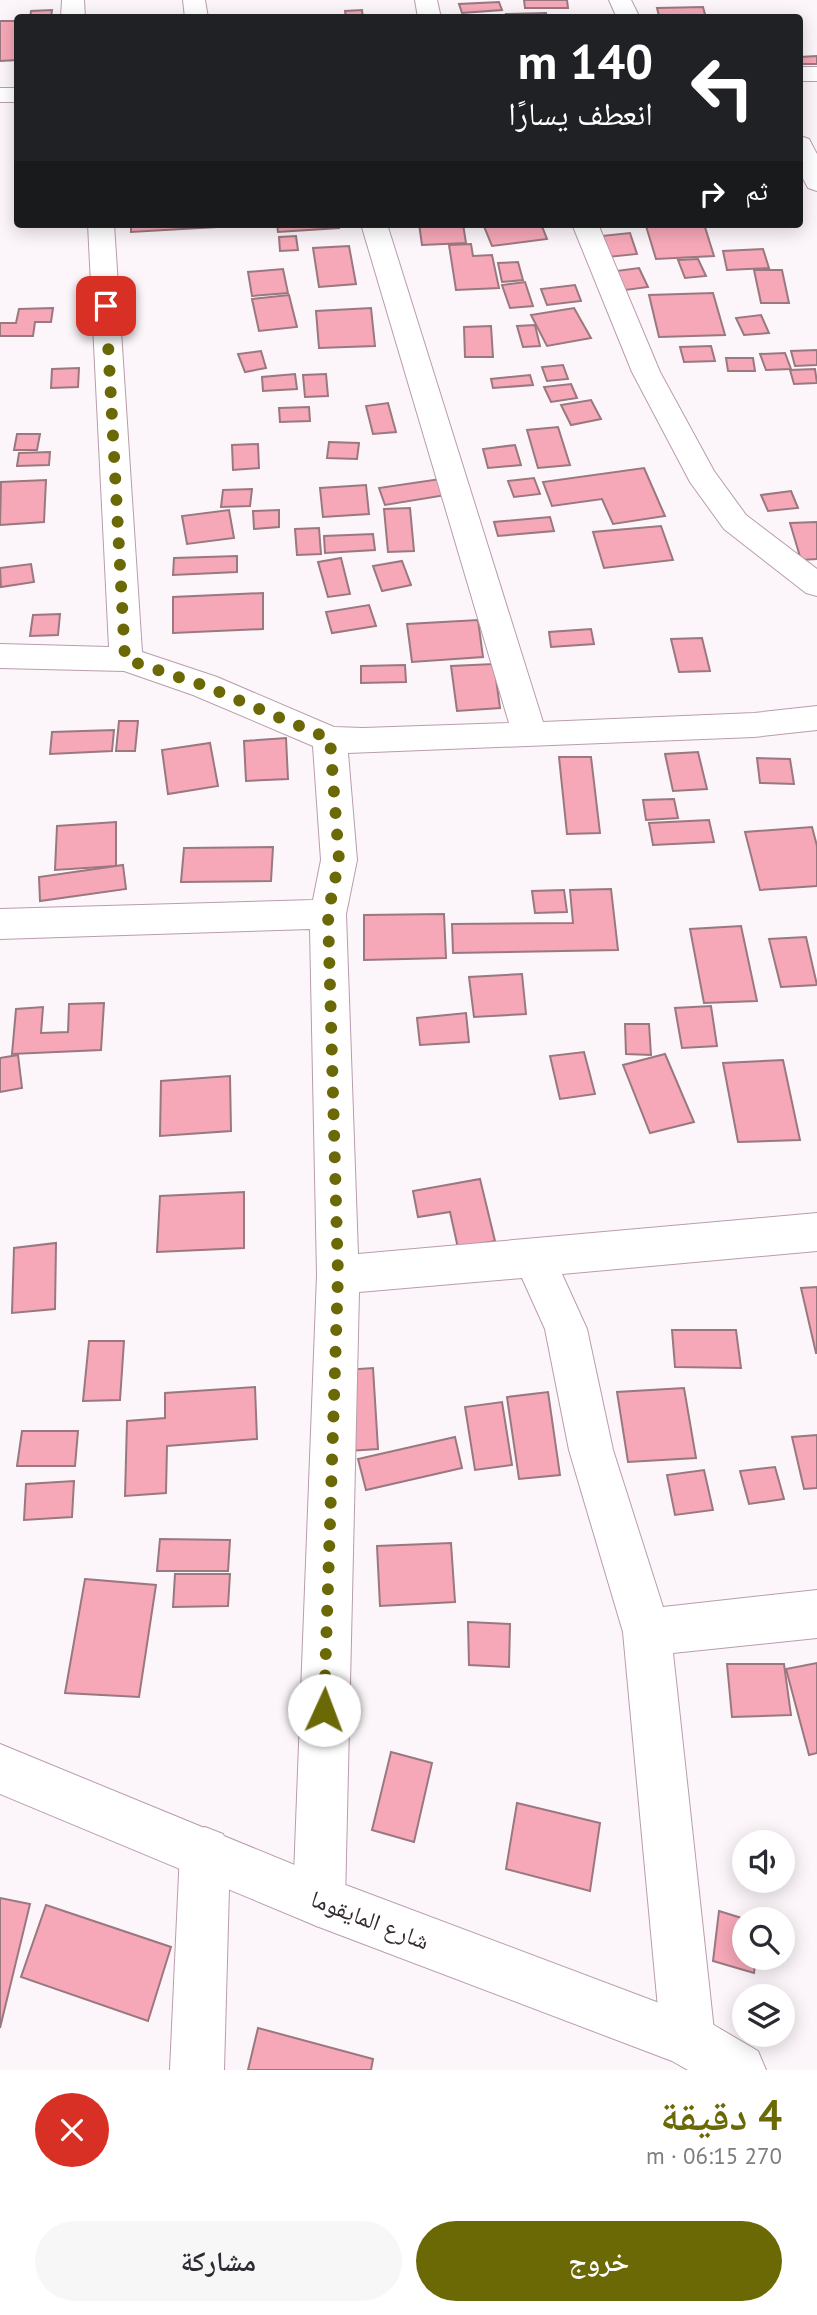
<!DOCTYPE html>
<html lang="ar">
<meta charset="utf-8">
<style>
:root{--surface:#fff;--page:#f7f7f7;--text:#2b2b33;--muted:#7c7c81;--accent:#6b6905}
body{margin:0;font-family:"PT Sans","Noto Naskh Arabic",sans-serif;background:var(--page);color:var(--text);direction:rtl;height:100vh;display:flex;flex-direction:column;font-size:26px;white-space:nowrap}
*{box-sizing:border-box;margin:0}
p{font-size:23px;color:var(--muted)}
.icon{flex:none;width:38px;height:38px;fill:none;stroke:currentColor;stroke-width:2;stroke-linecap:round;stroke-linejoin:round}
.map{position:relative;height:2070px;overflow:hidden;direction:ltr}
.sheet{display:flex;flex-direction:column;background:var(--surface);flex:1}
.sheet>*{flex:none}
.banner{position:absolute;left:14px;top:14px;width:789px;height:214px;border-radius:7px;box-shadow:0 4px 18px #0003;direction:rtl;background:#202124;color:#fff;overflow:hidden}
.tools{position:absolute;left:732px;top:1830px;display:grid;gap:14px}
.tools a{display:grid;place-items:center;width:63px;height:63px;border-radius:50%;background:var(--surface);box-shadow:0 4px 18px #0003;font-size:35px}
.pin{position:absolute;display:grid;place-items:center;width:60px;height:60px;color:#fff;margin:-30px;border-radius:14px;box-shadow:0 4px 10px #0006}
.me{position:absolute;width:77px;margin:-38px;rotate:2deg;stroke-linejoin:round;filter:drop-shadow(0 0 5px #0008)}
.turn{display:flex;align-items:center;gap:24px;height:147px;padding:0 35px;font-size:32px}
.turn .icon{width:91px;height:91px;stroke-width:2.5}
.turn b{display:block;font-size:49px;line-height:60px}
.then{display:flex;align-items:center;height:66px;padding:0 35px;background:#0003;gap:14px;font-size:26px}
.round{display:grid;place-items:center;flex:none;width:74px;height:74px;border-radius:37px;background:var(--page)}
.summary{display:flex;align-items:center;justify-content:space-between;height:119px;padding:0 35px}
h1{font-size:42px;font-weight:600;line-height:52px;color:var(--accent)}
.primary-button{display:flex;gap:14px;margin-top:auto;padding:14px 35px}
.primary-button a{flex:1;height:80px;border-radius:42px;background:var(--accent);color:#fff;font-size:28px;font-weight:600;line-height:80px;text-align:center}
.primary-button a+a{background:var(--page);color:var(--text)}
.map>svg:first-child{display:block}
.building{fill:#f6a8b8;stroke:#9a787f;stroke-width:2}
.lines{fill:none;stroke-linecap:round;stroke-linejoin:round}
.street-casing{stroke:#b99cae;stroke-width:2}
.secondary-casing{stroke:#b99cae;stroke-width:2}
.street{fill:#fff;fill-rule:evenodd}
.secondary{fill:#fff;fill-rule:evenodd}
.route{stroke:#6b6905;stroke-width:12;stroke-dasharray:0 21.6}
.labels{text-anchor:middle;stroke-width:6;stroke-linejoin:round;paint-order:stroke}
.near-street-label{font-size:24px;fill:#352a31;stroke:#fff}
</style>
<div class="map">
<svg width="817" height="2070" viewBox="0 0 817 2070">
<rect width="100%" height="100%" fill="#fcf6fa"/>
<g class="building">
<polygon points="524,0 567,0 568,8 525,8"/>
<polygon points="499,2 502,10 462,13 459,4"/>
<polygon points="703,7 706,18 634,16 659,16 657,8"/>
<polygon points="52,10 51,18 30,18 31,11"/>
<polygon points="362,10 363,18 346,18 345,11"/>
<polygon points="546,13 547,18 507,18 506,14"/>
<polygon points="499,15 499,18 437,16"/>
<polygon points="0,21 18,21 18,60 0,61"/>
<polygon points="817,56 817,64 800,64 800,57"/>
<polygon points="131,224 234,224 234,226 131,232"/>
<polygon points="277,224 338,224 339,228 278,232"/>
<polygon points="419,224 463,224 466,243 422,245"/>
<polygon points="483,224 541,224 547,239 492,246"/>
<polygon points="704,224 714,256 656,259 646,226"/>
<polygon points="630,233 637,254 608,257 601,236"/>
<polygon points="296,236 298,250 280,251 279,237"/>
<polygon points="471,244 473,256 492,255 499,288 456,290 449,245"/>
<polygon points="349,246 356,284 319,287 313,248"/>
<polygon points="763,249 769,268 727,270 723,251"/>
<polygon points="698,259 706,276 685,278 678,260"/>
<polygon points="518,262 523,280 502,282 498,263"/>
<polygon points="639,268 648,287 610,292 601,273"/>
<polygon points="283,269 288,293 252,296 248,272"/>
<polygon points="754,270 782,270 789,303 761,303"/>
<polygon points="525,282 533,306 510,308 502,285"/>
<polygon points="575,285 581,301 547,305 541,289"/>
<polygon points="713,293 725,335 659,337 649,295"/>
<polygon points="289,295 297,327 259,331 252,299"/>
<polygon points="53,308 51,322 35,322 33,336 0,336 0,323 16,323 19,309"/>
<polygon points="371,308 375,346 319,348 316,311"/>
<polygon points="574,308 591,338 547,346 531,315"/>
<polygon points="761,315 769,333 744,335 736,318"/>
<polygon points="535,325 540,346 523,347 517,326"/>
<polygon points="491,326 493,357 465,357 464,327"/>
<polygon points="711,346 715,361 684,362 680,347"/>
<polygon points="817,350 817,365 795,366 791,351"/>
<polygon points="261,351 266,368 245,372 238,354"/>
<polygon points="785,353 791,369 766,370 760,354"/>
<polygon points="726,358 753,358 755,371 728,371"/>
<polygon points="563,365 568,379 547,381 542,367"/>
<polygon points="79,368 78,387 51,388 52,369"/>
<polygon points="815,369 817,383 794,384 790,370"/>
<polygon points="295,374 297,389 263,391 262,377"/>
<polygon points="326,374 328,396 305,397 303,375"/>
<polygon points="530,375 533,385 493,388 491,379"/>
<polygon points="571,384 577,398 551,402 544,387"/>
<polygon points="591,400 601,419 571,425 561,405"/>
<polygon points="388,403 396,432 373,434 366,406"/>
<polygon points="309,407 310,421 280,422 279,408"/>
<polygon points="558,427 570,465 538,468 527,430"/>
<polygon points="17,434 40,434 37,450 14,450"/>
<polygon points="329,442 359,443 357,459 327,458"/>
<polygon points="258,444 259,468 233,470 232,445"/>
<polygon points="515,445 521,465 488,468 483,449"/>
<polygon points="50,452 49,465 17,466 19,453"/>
<polygon points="644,468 665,516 613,524 602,499 552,506 543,482"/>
<polygon points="534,478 540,494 514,497 508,481"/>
<polygon points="440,479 446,495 385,505 379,488"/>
<polygon points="46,480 44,522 0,525 1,482"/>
<polygon points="366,485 369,514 323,517 320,488"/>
<polygon points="252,489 250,506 221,507 223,490"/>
<polygon points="791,491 798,508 768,511 761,495"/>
<polygon points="410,508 414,551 388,552 384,509"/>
<polygon points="229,510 234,538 187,544 182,516"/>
<polygon points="279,510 279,527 254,529 253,511"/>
<polygon points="550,517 554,531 498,536 494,522"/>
<polygon points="817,522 817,559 801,560 790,523"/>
<polygon points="661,526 673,560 604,568 593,532"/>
<polygon points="319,528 321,554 297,555 295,529"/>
<polygon points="373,534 375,550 325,553 324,536"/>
<polygon points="237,556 237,572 173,575 174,558"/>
<polygon points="341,558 350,594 328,597 318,562"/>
<polygon points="402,561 411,585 382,591 373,566"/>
<polygon points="31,564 34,582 1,587 0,568"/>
<polygon points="263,593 263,629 173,633 173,597"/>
<polygon points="369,605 376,626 332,633 326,612"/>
<polygon points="60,614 58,635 30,636 33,615"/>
<polygon points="478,620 483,657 412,662 407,624"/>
<polygon points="591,629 594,644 551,647 549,632"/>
<polygon points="702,638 710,671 679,672 671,639"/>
<polygon points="494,664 500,708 457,711 451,666"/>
<polygon points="405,665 406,682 361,683 361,666"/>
<polygon points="119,721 138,721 135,751 116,751"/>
<polygon points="114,730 112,751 50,754 52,732"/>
<polygon points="286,738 288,779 246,781 244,741"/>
<polygon points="210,743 218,786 168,794 162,750"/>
<polygon points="698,752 707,789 673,791 665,754"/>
<polygon points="559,757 591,757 600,833 567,834"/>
<polygon points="757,758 790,759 794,784 760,783"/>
<polygon points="674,799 678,818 646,820 643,800"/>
<polygon points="709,820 714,842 653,845 649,823"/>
<polygon points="116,822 116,866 55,870 57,826"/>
<polygon points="812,827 817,846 817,886 760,890 745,832"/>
<polygon points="273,847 271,881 181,882 184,848"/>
<polygon points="123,865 126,889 40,901 39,877"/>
<polygon points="611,889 618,950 453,953 452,924 573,923 570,890"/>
<polygon points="564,890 567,912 535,913 532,891"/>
<polygon points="444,914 446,958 364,960 364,915"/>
<polygon points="741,926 757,1001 704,1003 690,929"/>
<polygon points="806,937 817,985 781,987 769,939"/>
<polygon points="522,974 526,1014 474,1017 469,977"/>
<polygon points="104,1003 101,1050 12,1054 16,1009 43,1007 41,1033 68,1032 69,1004"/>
<polygon points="711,1006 717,1046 682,1048 675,1008"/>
<polygon points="466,1013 469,1042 420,1045 417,1018"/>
<polygon points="625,1024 649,1024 651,1055 626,1054"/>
<polygon points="584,1052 595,1094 560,1099 550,1056"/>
<polygon points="665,1054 694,1122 650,1133 623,1065"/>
<polygon points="18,1055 22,1088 0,1092 0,1058"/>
<polygon points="783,1060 800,1140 738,1142 723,1063"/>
<polygon points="230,1076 231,1131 160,1136 161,1081"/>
<polygon points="480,1179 495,1241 458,1248 450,1212 418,1217 413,1191"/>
<polygon points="244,1192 244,1248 157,1252 160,1196"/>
<polygon points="56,1243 55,1309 12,1313 14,1248"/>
<polygon points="817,1287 817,1353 816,1353 801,1288"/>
<polygon points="672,1330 736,1330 741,1368 675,1367"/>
<polygon points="89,1341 124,1341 120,1400 83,1401"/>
<polygon points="373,1368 378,1449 348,1451 344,1370"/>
<polygon points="255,1387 257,1439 167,1446 166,1493 125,1496 127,1421 165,1418 165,1393"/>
<polygon points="684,1388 696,1458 628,1462 617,1392"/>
<polygon points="548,1392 560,1475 519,1479 507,1397"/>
<polygon points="502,1402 512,1465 475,1470 465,1407"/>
<polygon points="22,1431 78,1431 75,1466 17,1466"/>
<polygon points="817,1435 817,1488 804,1489 792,1437"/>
<polygon points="455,1437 462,1468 366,1490 358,1459"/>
<polygon points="775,1467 784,1499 749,1504 740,1471"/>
<polygon points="704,1470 713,1510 675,1515 667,1475"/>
<polygon points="74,1481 72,1517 24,1520 26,1484"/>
<polygon points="160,1539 230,1540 228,1571 157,1571"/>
<polygon points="451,1543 455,1602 380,1606 377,1546"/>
<polygon points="175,1574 230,1574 228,1606 173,1607"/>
<polygon points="85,1579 156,1585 139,1697 65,1693"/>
<polygon points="468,1622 510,1624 509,1667 469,1665"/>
<polygon points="817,1663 817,1753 809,1755 786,1669"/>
<polygon points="727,1664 784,1664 791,1715 732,1717"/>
<polygon points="391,1752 432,1763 414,1842 372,1830"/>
<polygon points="517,1803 600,1823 590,1891 506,1869"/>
<polygon points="0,1898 30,1904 0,2028"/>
<polygon points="46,1905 171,1947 148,2021 21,1977"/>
<polygon points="719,1911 748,1920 744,1920 744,1958 756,1958 754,1973 713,1961"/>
<polygon points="258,2028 373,2059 371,2070 248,2070"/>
</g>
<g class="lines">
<defs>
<g id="street">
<polygon points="62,0 84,0 85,18 61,18"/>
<polygon points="183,0 205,0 208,18 185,18"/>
<polygon points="415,0 437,0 441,18 418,18"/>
<polygon points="609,0 631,0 640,18 617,18"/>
<rect x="800" y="67" width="17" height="14"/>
<rect x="0" y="88" width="18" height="14"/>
<polygon points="800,136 809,139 817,154 817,191 808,188 800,173"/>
<polygon points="88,224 114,224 142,652 217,677 334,727 363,728 509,723 361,224 387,224 543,722 754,713 817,706 817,730 754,737 348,753 357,860 346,914 358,1254 817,1213 817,1251 562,1274 587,1329 613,1450 663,1607 817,1590 817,1638 673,1653 715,2040 707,2059 688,2067 669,2059 661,2040 623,1632 569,1450 545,1329 522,1278 359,1292 345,1901 337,1919 319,1927 301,1919 293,1901 317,1275 310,929 0,939 0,909 313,900 321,860 313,746 193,695 124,671 0,668 0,644 109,647"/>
<polygon points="572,224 598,224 660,372 714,471 746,515 817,569 817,596 806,593 724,529 690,482 632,372"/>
<polygon points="205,1827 223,1834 230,1852 224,2070 170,2070 180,1852 187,1834"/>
</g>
<polygon id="secondary" points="0,1744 319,1875 707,2021 758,2051 766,2070 688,2070 672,2061 319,1927 0,1794"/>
</defs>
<use href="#street" class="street-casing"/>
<use href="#secondary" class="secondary-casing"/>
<use href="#street" class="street"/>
<use href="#secondary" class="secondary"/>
</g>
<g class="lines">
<polyline class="route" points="106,306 125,659 205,686 330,739 339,860 328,914 338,1275 324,1710"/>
</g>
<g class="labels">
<g class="near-street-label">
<text transform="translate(370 1920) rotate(21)" y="8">شارع المايقوما</text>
</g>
</g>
</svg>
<div class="tools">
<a><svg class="icon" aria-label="sound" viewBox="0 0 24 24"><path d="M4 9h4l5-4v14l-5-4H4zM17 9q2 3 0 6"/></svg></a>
<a><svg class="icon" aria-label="search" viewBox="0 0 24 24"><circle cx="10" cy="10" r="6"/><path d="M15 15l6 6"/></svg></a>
<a><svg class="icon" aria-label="layers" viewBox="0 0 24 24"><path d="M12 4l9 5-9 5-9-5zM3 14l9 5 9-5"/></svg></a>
</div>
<div class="pin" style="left:106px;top:306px;background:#d93025"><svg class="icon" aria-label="arrive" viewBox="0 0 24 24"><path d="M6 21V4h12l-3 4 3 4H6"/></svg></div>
<svg class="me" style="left:324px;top:1710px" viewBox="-20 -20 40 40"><circle r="19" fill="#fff"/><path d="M0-13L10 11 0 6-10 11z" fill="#6b6905"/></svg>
<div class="banner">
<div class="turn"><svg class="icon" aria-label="left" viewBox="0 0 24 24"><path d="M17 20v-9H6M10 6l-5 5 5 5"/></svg><div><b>140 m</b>انعطف يسارًا</div></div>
<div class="then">ثم<svg class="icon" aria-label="right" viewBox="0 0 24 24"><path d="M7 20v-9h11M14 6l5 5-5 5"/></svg></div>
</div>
</div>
<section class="sheet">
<div class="summary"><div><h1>4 دقيقة</h1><p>270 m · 06:15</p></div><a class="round" style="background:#d93025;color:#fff"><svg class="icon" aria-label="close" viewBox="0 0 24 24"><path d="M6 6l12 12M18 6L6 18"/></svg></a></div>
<div class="primary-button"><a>خروج</a><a>مشاركة</a></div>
</section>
